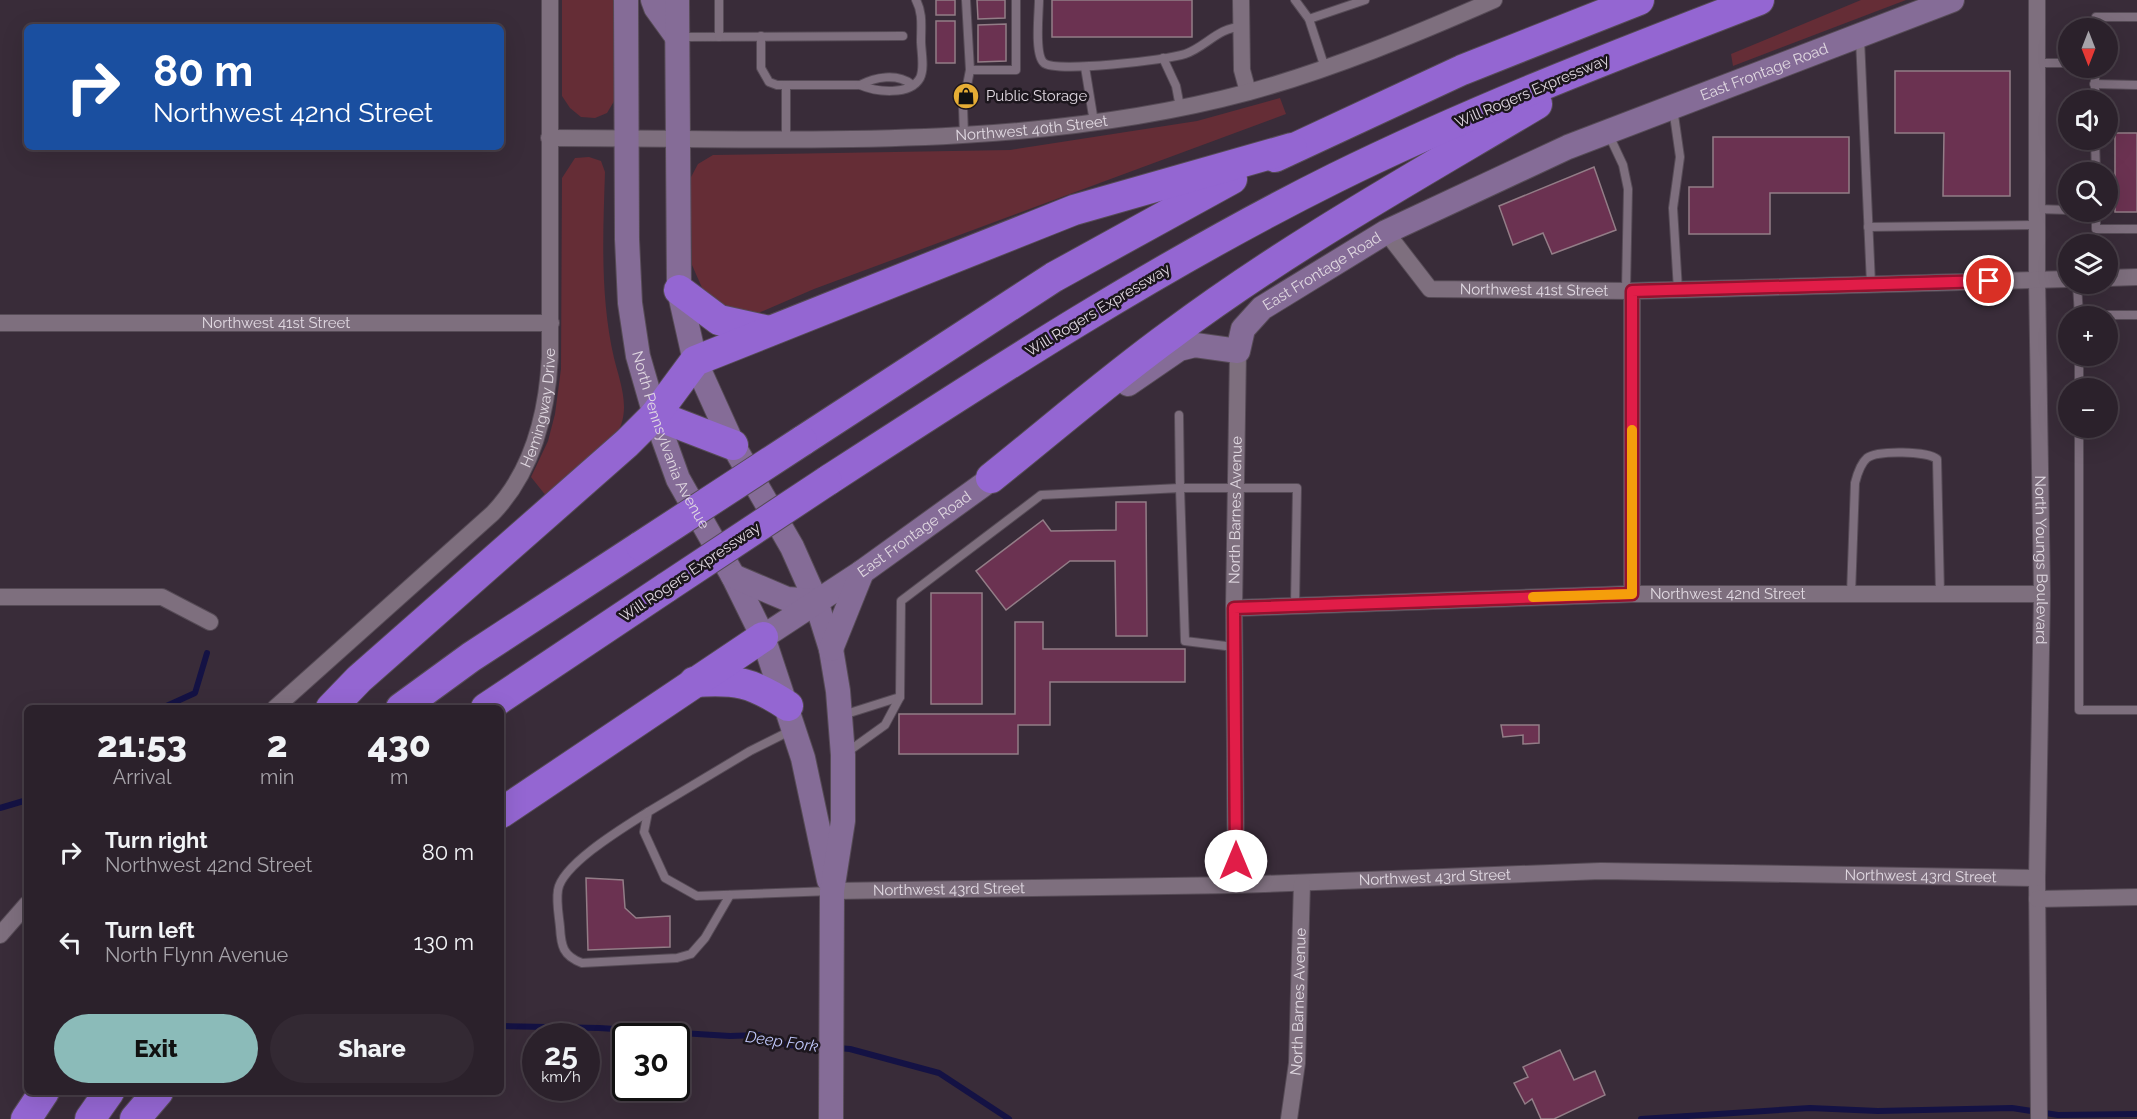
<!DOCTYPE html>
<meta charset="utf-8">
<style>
:root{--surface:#2b212b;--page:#332933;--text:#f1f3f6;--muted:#a6a3a9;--line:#473e47;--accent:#8bbbb9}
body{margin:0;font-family:Raleway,sans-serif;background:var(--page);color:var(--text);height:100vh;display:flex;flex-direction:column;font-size:22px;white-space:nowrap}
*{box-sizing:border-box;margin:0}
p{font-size:20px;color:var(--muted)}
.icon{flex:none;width:33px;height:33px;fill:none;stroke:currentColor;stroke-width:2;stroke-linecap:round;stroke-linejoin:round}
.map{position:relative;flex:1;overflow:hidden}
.side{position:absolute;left:24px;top:705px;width:480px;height:390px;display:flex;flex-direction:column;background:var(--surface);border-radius:9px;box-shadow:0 6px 24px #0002,0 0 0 2px var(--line)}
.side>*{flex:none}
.banner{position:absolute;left:24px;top:24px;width:480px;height:126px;border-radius:9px;box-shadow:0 6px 24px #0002,0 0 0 2px var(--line);background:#1a4fa0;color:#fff;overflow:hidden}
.needle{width:39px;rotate:180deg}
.buttons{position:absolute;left:2058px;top:18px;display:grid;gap:12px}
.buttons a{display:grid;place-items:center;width:60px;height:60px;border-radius:50%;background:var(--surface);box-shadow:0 6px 24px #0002,0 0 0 2px var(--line);font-size:30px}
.speed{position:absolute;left:522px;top:1023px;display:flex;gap:12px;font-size:30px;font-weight:700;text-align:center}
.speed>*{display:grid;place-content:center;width:78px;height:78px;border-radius:50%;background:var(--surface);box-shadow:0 6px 24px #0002,0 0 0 2px var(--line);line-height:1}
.speed small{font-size:15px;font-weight:400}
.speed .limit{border:3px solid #111;border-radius:9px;background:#fff;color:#111}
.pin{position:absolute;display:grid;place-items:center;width:51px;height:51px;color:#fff;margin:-26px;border:3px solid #fff;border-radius:50%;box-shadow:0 2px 6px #0007}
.me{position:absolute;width:66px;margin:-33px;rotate:0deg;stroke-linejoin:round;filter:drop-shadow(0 0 4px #0008)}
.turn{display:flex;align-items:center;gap:21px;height:126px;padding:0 30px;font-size:27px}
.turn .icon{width:78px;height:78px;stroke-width:2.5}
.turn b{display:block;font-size:42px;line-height:51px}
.eta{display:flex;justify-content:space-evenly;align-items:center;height:102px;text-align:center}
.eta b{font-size:36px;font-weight:800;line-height:42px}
.button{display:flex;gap:12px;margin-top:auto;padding:12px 30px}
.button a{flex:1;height:69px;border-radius:36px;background:var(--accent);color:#111;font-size:24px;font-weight:800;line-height:69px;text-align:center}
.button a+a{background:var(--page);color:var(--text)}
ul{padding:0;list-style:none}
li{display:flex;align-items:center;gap:18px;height:90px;padding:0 30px}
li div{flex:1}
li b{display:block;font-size:22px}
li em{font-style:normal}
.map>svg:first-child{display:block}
.green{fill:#652d36}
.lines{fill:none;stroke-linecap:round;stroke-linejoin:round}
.stream{stroke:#141244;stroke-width:6}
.building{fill:#6b3251;stroke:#937d87;stroke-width:1.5}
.service-casing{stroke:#564b56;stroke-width:10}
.minor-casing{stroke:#564b56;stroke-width:18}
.secondary-casing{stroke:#564b56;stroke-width:26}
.motorway-casing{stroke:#564b56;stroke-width:32}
.service{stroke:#7e6f7e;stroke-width:8}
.minor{stroke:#7e6f7e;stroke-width:16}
.secondary{stroke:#856c97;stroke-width:24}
.motorway{stroke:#9466d2;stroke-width:30}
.motorway-bridge-casing{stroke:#564b56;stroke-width:32;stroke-linecap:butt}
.motorway-bridge{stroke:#9466d2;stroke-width:30}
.route-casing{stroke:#92132f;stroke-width:15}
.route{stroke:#e11d48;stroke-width:10}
.slow{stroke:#f59e0b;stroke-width:10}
.labels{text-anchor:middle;stroke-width:5;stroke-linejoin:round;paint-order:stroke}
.street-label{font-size:15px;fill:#e0d8e1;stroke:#1c161d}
.poi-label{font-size:15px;fill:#e0d8e1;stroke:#1c161d;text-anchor:start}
.water-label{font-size:16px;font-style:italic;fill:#bfc6fa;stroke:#1c161d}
</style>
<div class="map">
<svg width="2137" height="1119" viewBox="0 0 2137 1119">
<rect width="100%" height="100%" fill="#392c39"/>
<g class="green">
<polygon points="562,0 616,0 616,98 607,113 595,118 581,117 570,108 562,96"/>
<polygon points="1861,0 1906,0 1733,66 1731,54"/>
<polygon points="1280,98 1286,114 814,289 756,314 726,310 703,290 692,265 690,179 698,164 713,155 1010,150 1197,121"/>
<path d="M589,157L601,161L605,172C603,234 600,297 614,358C619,379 629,403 621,425C609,455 571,477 547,497L531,477L548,441L555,414L561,369L562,178L575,158Z"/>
</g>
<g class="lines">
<g class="stream">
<polyline points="162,708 195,693 207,653"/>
<polyline points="0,808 27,800"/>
<polyline points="501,1026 599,1028 730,1036 759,1035 787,1045 828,1047"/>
<polyline points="838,1048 850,1049 939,1073 1009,1119"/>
<polyline points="1641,1119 1810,1108 1878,1111 2012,1108 2058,1115 2137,1114"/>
</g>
</g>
<g class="building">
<rect x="936" y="0" width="19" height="15"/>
<polygon points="977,0 1005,0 1005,18 978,19"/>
<rect x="1052" y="0" width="140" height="37"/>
<rect x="936" y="21" width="19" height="42"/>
<polygon points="1006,24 1006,61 978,62 978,25"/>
<polygon points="1895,71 2010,71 2010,196 1943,196 1944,133 1895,133"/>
<rect x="2115" y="133" width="22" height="79"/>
<polygon points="1713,137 1849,137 1849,193 1770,193 1770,234 1689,234 1689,187 1713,187"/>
<polygon points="1594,167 1616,230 1552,254 1543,233 1513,245 1499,206"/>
<polygon points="1116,502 1146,502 1147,636 1116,636 1115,561 1070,561 1006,610 976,571 1043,520 1051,531 1116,530"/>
<rect x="931" y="593" width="51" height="111"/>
<polygon points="1015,622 1043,622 1043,649 1185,649 1185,682 1050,682 1050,725 1018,725 1018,754 899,754 899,714 1015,714"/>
<polygon points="1501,725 1539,725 1539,743 1523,744 1523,735 1503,737"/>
<polygon points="586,878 623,880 625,908 636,918 670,916 670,947 588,950"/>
<polygon points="1560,1050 1574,1080 1595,1071 1605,1095 1554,1119 1541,1119 1532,1099 1525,1104 1514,1083 1528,1077 1523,1067"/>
</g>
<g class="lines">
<defs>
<g id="service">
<path d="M1039,0C1039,13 1034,55 1044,63C1055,73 1168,60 1185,54C1206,47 1218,27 1242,27"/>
<polyline points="1295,0 1309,19 1325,68"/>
<polyline points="1309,19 1365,0"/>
<polyline points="2095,28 2096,17 2137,17"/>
<path d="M761,36V68L769,82L777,85H860C876,92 910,96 920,78C925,68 921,51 921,41C921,26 923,13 916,0"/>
<polyline points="681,37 903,36"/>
<polyline points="719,37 719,0"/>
<polyline points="1860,39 1871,284"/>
<polyline points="1163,58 1176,86 1180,107"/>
<polyline points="2037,63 2068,63"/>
<polyline points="1085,67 1094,122"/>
<polyline points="970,70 1016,70 1016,0"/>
<polyline points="2094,84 2137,85"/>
<polyline points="786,85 786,138"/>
<path d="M860,85C875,77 897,73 911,84"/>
<polyline points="2095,100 2095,68"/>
<polyline points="1673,108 1680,157 1673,208 1678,290"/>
<polyline points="1608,133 1623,165 1628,189 1626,291"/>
<polyline points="964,136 963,106 970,70 966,0"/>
<polyline points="2095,140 2096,172"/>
<polyline points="2037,209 2068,210"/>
<polyline points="2096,212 2096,229 2137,229"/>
<polyline points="1868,227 2037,225"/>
<polyline points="2077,284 2079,316"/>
<polyline points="2079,315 2137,315"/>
<polyline points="2079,356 2079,388"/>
<polyline points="1179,415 1180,488 1297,488 1295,606"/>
<polyline points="2079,428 2079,710 2137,710"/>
<path d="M1851,594L1855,483C1857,475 1860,464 1867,458C1878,450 1927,451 1937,459L1940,594"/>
<polyline points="843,715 900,697"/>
<polyline points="792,730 750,751 648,812 644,832 665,878 697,896 832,891"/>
<polyline points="846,753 885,725 900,697 901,601 1041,495 1180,488 1185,641 1234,647"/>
<path d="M648,812C626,826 562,864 558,890C556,902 559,916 560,927C561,946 563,956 582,963L677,958L691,954L705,938L730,895"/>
</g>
<g id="minor">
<polyline points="1241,0 1242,70 1248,92"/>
<path id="s1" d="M2037,0V279L2042,594L2037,878L2039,1119"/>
<path id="s2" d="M549,138C782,138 1021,153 1249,92C1333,69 1414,35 1494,0"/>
<path id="s3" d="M1386,232L1430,289L1632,291L2068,279"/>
<polyline points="2108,278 2137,277"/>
<path id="s4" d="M0,323H551"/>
<polyline points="1632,594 1632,291"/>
<polyline points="0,597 162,597 210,622"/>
<path id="s5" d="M1234,608L1632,594H2042"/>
<path id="s6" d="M275,708L493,513C533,471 547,414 550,357V0"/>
<path id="s7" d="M1236,885L1234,608L1238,351"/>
<path id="s8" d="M832,891L1236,885L1601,871L2037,878"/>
<polyline points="2037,899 2137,897"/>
<polyline points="0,935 27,904"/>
<path id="s9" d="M1289,1119L1297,1063L1302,883"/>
</g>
<g id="secondary">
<path id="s10" d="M626,0L627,239L630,303L638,356L655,415L678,479L733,576L763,637L803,758L829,880"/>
<polyline points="653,0 656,8 677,37"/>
<polyline points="677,0 679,290 695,361 733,445 792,547 816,601 831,649 838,691 843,755 843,821 832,891 831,1119"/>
<path id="s11" d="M1128,384L1179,349L1195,345L1238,351L1243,329L1262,308L1386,232L1568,147L1952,0"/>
<polyline points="733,576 787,599 816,601"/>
<path id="s12" d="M763,637L862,572L1005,469"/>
<polyline points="831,649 862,572"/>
</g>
<g id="motorway">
<polyline points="1275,157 1462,70 1639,0"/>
<polyline points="679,290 719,320 769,331"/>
<polyline points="655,415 733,445"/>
<polyline points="802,441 1054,277 1232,179"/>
<path d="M991,478C1051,430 1110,379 1172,334C1287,248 1413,178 1537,104"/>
<path d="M827,481C992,374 1158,266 1335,178C1473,110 1616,55 1759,0"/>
<path d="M694,682C736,679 752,682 788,706"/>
<polyline points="331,708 359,679 627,443 655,415 695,361 1074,210 1292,148"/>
<polyline points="401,708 471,657 641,546"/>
<polyline points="486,708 667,587"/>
<polyline points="501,813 763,637"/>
<polyline points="26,1119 44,1092"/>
<polyline points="90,1119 109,1092"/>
<polyline points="135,1119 158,1092"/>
</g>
</defs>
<use href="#service" class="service-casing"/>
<use href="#minor" class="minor-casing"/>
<use href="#secondary" class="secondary-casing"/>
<use href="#motorway" class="motorway-casing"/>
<use href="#service" class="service"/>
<use href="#minor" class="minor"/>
<use href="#secondary" class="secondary"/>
<use href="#motorway" class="motorway"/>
<defs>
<g id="motorway-bridge">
<polyline points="641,546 802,441"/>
<polyline points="667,587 827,481"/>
</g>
</defs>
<use href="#motorway-bridge" class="motorway-bridge-casing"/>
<use href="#motorway-bridge" class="motorway-bridge"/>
</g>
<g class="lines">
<defs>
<polyline id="route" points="1236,861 1234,608 1632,594 1632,291 1989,281"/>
</defs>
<use href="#route" class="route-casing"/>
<use href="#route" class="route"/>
<polyline class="slow" points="1533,597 1632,594 1632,430"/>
</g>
<defs>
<symbol id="shop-disc" viewBox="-11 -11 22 22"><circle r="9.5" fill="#e5ad35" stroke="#1c161d"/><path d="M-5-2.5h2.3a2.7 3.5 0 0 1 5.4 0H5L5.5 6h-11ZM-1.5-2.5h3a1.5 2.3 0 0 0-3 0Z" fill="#111"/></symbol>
</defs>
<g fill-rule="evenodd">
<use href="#shop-disc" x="951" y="81" width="30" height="30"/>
</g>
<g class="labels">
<g class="street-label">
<text dy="5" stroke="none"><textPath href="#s11" startOffset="729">East Frontage Road</textPath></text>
<text transform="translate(1532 91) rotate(-23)" y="5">Will Rogers Expressway</text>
<text dy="5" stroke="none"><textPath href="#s2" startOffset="483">Northwest 40th Street</textPath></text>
<text dy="5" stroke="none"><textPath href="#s11" startOffset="243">East Frontage Road</textPath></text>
<text dy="5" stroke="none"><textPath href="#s3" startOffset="176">Northwest 41st Street</textPath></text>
<text transform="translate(1098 310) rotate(-31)" y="5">Will Rogers Expressway</text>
<text dy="5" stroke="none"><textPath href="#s4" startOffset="276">Northwest 41st Street</textPath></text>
<text dy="5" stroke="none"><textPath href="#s6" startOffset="410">Hemingway Drive</textPath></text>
<text dy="5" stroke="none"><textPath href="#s10" startOffset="447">North Pennsylvania Avenue</textPath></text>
<text dy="5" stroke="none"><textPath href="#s7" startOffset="375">North Barnes Avenue</textPath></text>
<text dy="5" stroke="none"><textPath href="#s12" startOffset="183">East Frontage Road</textPath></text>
<text dy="5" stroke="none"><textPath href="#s1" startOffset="560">North Youngs Boulevard</textPath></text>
<text transform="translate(690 572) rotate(-34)" y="5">Will Rogers Expressway</text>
<text dy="5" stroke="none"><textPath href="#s5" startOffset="494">Northwest 42nd Street</textPath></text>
<text dy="5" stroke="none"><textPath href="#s8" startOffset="1089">Northwest 43rd Street</textPath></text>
<text dy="5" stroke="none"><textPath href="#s8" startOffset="603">Northwest 43rd Street</textPath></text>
<text dy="5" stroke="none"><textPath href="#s8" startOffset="117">Northwest 43rd Street</textPath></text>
<text dy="5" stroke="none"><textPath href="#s9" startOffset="118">North Barnes Avenue</textPath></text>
</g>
<g class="poi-label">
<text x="986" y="101">Public Storage</text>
</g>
<g class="water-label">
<text transform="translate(782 1041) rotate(8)" y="6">Deep Fork</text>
</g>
</g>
</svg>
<div class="buttons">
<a><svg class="needle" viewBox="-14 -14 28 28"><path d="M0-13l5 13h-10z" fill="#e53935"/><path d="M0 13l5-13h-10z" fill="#a6a3a9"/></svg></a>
<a><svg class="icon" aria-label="sound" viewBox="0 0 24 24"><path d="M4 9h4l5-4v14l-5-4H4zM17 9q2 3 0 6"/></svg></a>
<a><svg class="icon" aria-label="search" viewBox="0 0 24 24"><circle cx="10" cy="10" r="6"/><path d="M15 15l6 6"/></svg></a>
<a><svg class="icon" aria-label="layers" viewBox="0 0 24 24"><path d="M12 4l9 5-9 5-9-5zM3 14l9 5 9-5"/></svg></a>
<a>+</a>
<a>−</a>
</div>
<div class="speed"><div>25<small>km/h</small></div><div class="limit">30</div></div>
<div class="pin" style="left:1989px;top:281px;background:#d93025"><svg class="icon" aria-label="arrive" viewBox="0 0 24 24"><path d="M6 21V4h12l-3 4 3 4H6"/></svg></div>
<svg class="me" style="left:1236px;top:861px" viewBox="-20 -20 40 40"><circle r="19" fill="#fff"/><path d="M0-13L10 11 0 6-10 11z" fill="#e11d48"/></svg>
<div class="banner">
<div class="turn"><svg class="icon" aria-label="right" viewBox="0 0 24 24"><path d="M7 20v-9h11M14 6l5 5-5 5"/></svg><div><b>80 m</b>Northwest 42nd Street</div></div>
</div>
<section class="side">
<div class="eta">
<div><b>21:53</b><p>Arrival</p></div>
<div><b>2</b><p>min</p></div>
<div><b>430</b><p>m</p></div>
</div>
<ul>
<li><svg class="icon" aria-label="right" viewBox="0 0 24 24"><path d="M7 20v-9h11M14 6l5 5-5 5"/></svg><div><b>Turn right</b><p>Northwest 42nd Street</p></div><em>80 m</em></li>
<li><svg class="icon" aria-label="left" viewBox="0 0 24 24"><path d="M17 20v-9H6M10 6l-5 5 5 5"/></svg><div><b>Turn left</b><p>North Flynn Avenue</p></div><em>130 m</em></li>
</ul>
<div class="button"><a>Exit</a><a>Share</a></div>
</section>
</div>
